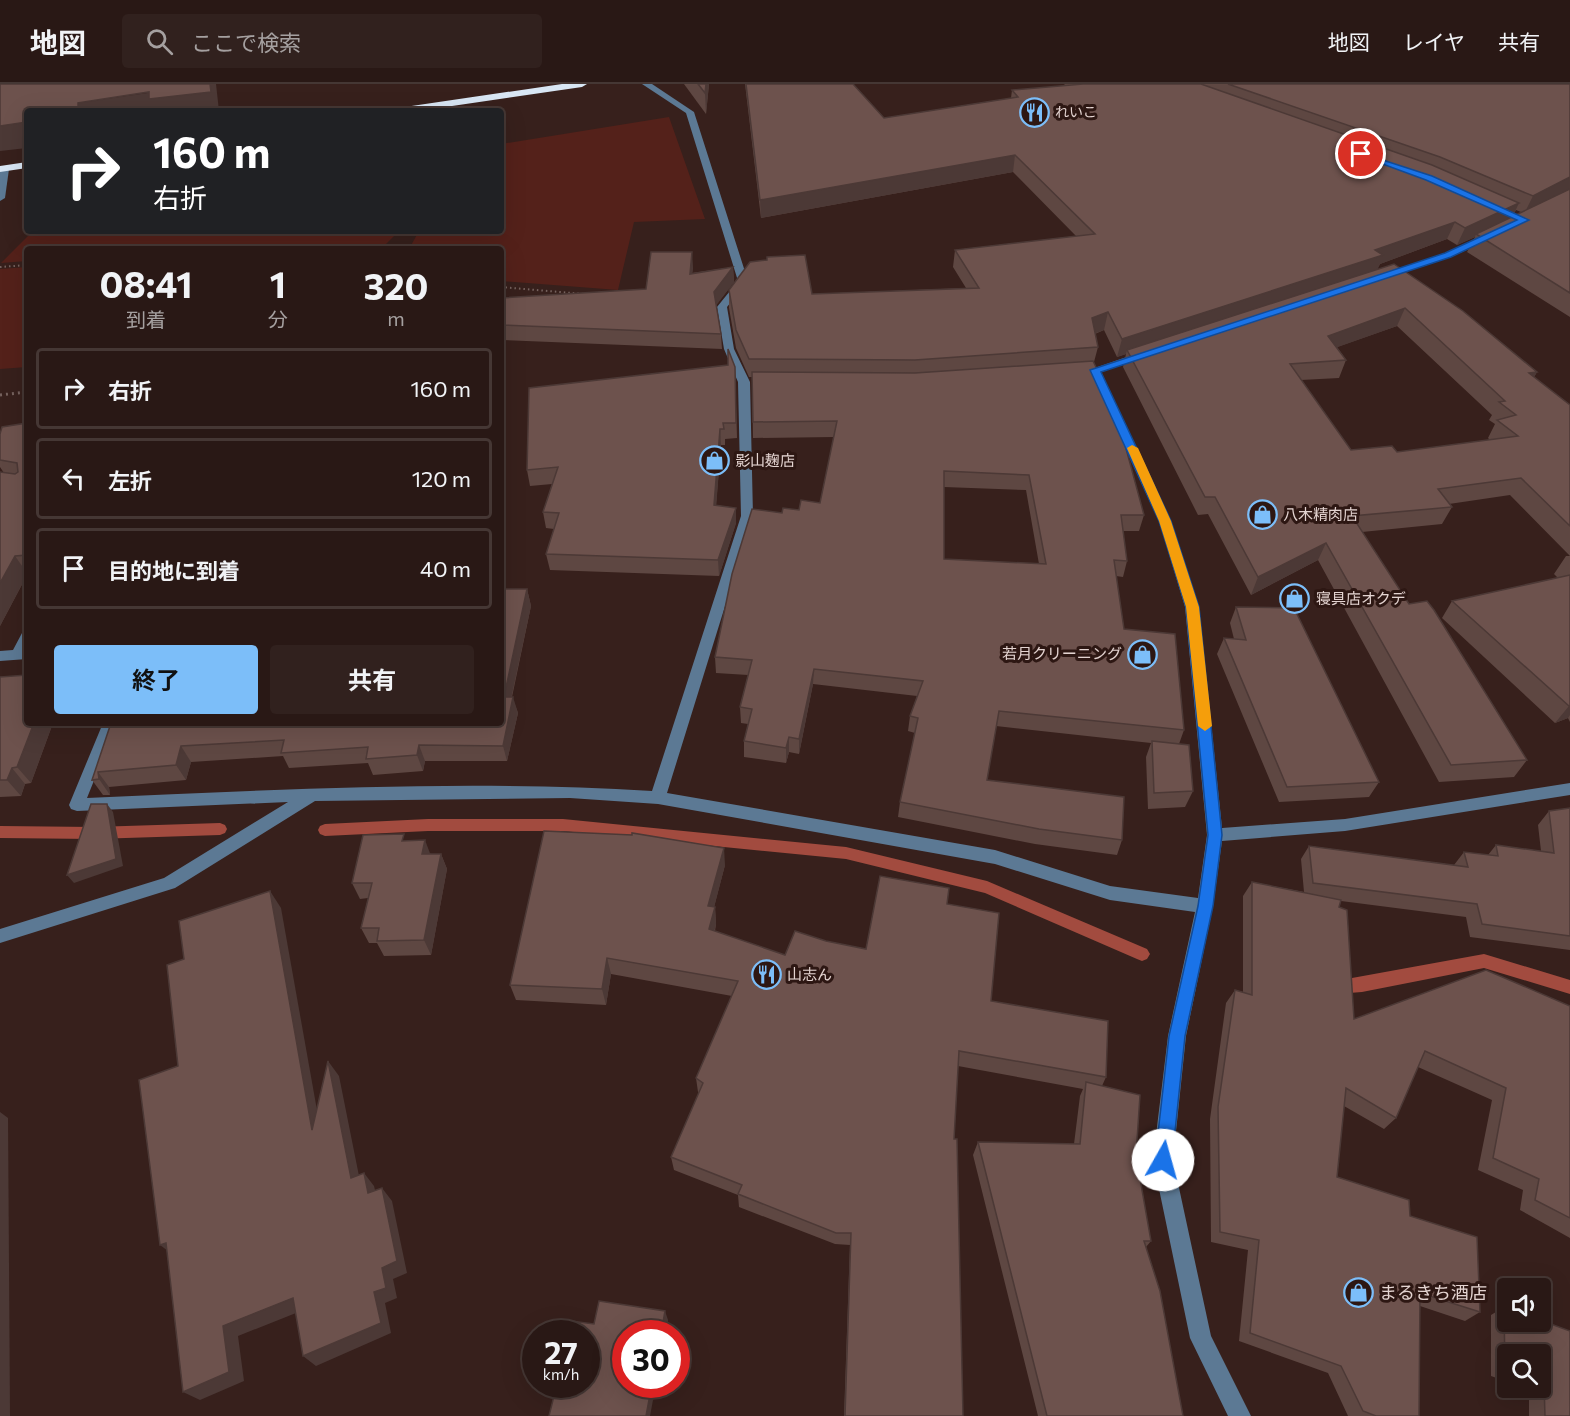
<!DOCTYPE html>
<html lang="ja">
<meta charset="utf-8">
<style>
:root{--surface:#291815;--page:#31211e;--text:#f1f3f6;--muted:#a5a0a0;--line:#453734;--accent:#7cbef9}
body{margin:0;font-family:Commissioner,"Noto Sans JP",sans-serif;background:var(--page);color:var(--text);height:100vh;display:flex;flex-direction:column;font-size:22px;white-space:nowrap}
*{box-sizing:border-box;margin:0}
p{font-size:20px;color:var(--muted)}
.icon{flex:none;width:33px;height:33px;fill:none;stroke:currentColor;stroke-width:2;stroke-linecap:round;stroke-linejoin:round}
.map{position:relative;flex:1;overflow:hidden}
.details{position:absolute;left:24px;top:162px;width:480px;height:480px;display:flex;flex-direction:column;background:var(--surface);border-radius:6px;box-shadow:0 6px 24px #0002,0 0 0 2px var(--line)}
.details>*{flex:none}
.banner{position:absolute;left:24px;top:24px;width:480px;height:126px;border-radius:6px;box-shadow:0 6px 24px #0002,0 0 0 2px var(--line);background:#202124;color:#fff;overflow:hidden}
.controls{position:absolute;left:1497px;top:1194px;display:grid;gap:12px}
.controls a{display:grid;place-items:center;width:54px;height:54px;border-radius:6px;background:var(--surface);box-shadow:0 6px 24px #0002,0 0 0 2px var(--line);font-size:30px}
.speed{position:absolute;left:522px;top:1236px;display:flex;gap:12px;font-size:30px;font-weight:700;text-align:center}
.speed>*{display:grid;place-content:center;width:78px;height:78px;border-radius:50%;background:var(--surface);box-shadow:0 6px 24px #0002,0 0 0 2px var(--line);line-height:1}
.speed small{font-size:15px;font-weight:400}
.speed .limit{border:9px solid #d22;background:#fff;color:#111}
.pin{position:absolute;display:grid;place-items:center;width:51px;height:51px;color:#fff;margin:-26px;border:3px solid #fff;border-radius:50%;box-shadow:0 2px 6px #0007}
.me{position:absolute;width:66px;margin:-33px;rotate:7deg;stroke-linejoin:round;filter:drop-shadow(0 0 4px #0008)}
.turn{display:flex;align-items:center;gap:21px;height:126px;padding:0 30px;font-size:27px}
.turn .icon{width:78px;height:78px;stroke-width:2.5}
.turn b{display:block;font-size:42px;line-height:51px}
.eta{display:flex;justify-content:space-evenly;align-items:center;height:102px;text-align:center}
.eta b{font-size:36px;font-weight:700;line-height:42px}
.action{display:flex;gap:12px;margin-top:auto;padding:12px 30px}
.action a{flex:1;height:69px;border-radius:6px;background:var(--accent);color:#111;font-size:24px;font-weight:700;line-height:69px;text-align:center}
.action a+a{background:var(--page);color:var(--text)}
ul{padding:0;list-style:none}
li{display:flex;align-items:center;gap:18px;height:81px;margin:0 12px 9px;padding:0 18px;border:3px solid var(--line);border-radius:6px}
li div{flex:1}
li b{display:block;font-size:22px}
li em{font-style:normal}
header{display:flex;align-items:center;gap:36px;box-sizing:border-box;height:84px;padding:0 30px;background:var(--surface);border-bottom:2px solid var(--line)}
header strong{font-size:28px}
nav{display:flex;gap:33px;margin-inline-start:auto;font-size:21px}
.search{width:420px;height:54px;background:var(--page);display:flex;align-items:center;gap:15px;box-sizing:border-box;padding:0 21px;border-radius:6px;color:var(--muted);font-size:22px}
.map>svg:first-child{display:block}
.green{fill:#54211a}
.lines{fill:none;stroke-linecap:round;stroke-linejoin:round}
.stream{fill:#a24b3f;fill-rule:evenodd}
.path-far1{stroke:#76625e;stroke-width:2;stroke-dasharray:1.5 3;stroke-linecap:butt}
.path{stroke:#76625e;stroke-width:3;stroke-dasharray:2 4;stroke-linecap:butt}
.minor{fill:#5c7994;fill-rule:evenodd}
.highway{fill:#d8e6f4;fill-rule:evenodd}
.wall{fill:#5e4742;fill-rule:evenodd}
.shaded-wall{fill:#4c3936}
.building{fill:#6d524d;stroke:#4c3936;stroke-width:1.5;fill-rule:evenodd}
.route{fill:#1a73e8;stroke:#114b97;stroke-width:1.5}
.slow{fill:#f59e0b}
.labels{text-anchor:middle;stroke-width:6;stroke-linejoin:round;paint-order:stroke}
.far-poi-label{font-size:14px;fill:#e4d4d1;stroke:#2d1713;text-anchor:start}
.poi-label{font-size:15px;fill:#e4d4d1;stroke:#2d1713;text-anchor:start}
.near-poi-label{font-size:18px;fill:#e4d4d1;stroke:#2d1713;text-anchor:start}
</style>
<header>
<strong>地図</strong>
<div class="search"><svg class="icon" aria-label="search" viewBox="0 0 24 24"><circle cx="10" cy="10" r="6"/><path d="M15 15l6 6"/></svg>ここで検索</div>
<nav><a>地図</a><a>レイヤ</a><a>共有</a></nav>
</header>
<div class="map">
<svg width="1570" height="1332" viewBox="0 0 1570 1332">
<rect width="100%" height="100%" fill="#37201c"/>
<g class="green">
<polygon points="669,33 705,135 634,138 618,206 501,197 501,165 409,165 419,147 501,147 501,60"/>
<polygon points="33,147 399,147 381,165 27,165 27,177 1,179"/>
<polygon points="27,183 27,283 0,285 0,185"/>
</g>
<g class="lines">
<g class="stream">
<polygon points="428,735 563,735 846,763 987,797 1147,865 1150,870 1147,875 1142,877 1137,875 985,809 846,775 563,747 428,747 325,752 320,750 318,746 320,742 325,740"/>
<polygon points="220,739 225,741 227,745 225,749 220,751 94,755 0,754 0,742 94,743"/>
<polygon points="1484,870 1570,896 1570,910 1484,884 1362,908 1336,910 1330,908 1328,903 1330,898"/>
</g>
<g class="path-far1">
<polyline points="0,183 27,181"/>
<polyline points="501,203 584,210"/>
</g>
<polyline class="path" points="0,311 27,308"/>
<g class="minor">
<path d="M642,0H652L694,28L748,197L727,223L734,265L750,298L753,432L667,709L995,766L1110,802L1198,814L1207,751L1185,523L1159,437L1089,286L1144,267L1149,270L1148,272L1101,288L1171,437L1199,523L1222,744L1345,735L1570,699V711L1345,747L1222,757L1213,822L1186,952L1173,1076L1211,1252L1251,1332H1228L1190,1254L1153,1076L1168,952L1195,828L1110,816L995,780L658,720L570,714L315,717L175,804L0,859V845L164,794L288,718L77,727L71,725L69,721L103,639H117L87,714C275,706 464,695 652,707L741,432L738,298L724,265L717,223L738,197L686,29Z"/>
<polygon points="5,82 9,85 5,114 0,117 0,88"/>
<polygon points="1490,149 1495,152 1493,154 1451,173 1387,194 1378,192 1445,169"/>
<polygon points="27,547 27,575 0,577 0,567 13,566 22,549"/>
</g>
<g class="highway">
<polygon points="562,0 587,0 582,3 418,27 393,27 398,24"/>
<polygon points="27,78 27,84 0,88 0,82"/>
</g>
</g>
<g class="wall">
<polygon points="684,0 709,0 706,30"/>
<path d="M745,0H853L884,34L1011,14L1012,6L1066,2L1064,0H1570V233L1467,168L1475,153L1457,161L1447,155L1380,180L1377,185L1537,288L1534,293L1570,321V472L1510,411L1449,420L1452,423L1442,440L1362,448L1409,520L1527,676L1514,693L1439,698L1318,476L1251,511L1208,430L1198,431L1123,283L1126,270L1117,273L1104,246L1095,250L1098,263L1094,278L1144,431L1139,447H1123L1127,477L1123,493L1116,492L1124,545L1184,646L1179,660L1193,707L1185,723L1148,725L1146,673L1151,659L996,642L987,696L1122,756L1117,771L1035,760L898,733L900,718L915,649L908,647L910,632L917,612L813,600L799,670L789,668L786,679L744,673V657L748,640L741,639L740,623L748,591L716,589L715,573L782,429L799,426L820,419L834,353L753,354L752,293H749L736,264L729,224V206L812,210L966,204L953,183L955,166L1076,152L1013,88L761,134ZM1516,126L1521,128L1512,133ZM1397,242L1492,331L1489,336L1495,340L1488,354L1490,356L1397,368L1351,366L1301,296L1339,294L1346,276L1337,263ZM944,403L1026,406L1039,480L944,475Z"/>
<polygon points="693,183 692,189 733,183 734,198 716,221 721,250 722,265 501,256 501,214 646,205"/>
<polygon points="728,281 735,283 737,354 725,355 725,361 721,361 716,421 736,424 736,439 719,492 550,486 546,470 554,445 546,444 543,428 552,400 530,402 527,386"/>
<polygon points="27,339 27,491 0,542 4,389 0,383 0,350"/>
<polygon points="1566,472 1570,472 1570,638 1568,634 1555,639 1442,534 1452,517 1558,494 1554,490"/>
<polygon points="527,505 531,522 512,613 518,629 507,677 425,677 423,687 373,691 368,679 289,684 283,672 191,678 186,696 109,703 110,711 103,711 92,696 111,639 501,639"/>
<polygon points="1236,523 1379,698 1369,713 1279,718 1217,570 1224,554 1234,555 1230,539"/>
<polygon points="0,593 27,639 53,639 31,699 25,700 21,712 0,713"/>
<polygon points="1570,724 1570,866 1470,853 1466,833 1341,817 1339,823 1354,935 1570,922 1570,1154 1520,1126 1523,1106 1478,1086 1492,1016 1418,983 1396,1034 1384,1045 1344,1022 1337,1093 1410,1132 1480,1228 1465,1237 1420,1222 1419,1332 1348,1332 1328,1289 1239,1257 1248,1166 1211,1158 1210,1035 1226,919 1235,906 1243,908 1243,812 1252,798 1304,808 1301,775 1309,762 1454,781 1464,768 1488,771 1496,761 1541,767 1538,741 1549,727"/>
<polygon points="407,757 431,770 441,770 447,785 431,871 384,872 377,859 369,859 361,844 368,814 360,815 352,799"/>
<polygon points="725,781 714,823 715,823 716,840 715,847 785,871 826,857 866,865 947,820 991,917 1106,993 1102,1002 1136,1072 1151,1157 1146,1163 1183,1332 1038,1332 973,1071 978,1058 1074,1060 1080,1012 1083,1005 958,982 954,1055 963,1332 844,1332 850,1161 835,1160 739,1123 738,1111 674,1086 671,1073 699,1009 698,1008 696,994 732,912 611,890 606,921 516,916 510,901"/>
<polygon points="1504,1223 1508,1224 1508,1238 1540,1238 1540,1236 1570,1247 1570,1332 1529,1332 1529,1306 1521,1304 1540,1304 1540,1270 1508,1270 1508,1298 1491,1292 1491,1231"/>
</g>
<g class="shaded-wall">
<polygon points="210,0 216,0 219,27 54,27 78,19"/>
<polygon points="706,0 709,0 706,30 705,9"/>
<polygon points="27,38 27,64 0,67 0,42"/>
<polygon points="1015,71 1013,88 761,134 760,116"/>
<polygon points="1570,93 1570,106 1524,130 1533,112"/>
<polygon points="1519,119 1511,136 1476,150 1475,153 1457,161 1465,144"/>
<polygon points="1455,138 1447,155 1380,180 1376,189 1127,266 1126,270 1117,273 1122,255"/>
<polygon points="692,168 693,183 691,205 690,190"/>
<polygon points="733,183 734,198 715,223 714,208"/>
<polygon points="1405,224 1397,242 1321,269 1328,252"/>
<polygon points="1108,228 1104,246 1088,252 1092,234"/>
<polygon points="1537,288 1527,305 1529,289"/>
<polygon points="720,345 721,361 715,437 714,421"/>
<polygon points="736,424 736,439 719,492 718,476"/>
<polygon points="1326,459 1318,476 1251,511 1258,493"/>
<polygon points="15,472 27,489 27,491 0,542 0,499"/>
<polygon points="527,505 531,522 508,629 504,613"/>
<polygon points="814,585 813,600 799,670 799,655"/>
<polygon points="513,613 518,629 507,677 503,662"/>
<polygon points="1569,622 1570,622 1570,631 1568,634 1555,639"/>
<polygon points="34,639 53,639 31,699 17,683"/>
<polygon points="789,653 789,668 786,679 786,664"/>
<polygon points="419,661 425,677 423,687 417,671"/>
<polygon points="181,662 191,678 186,696 176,681"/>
<polygon points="12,684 25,700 21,712 7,696"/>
<polygon points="98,688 109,703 110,711 99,695"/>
<polygon points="107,720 113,728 123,782 74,799 67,791"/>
<polygon points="425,756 431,772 422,770"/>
<polygon points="724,764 725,781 710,839 708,822"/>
<polygon points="441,770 447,785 431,871 424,856"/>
<polygon points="270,807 281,824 323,1060 312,1046"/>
<polygon points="715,823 716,840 711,861 709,845"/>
<polygon points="607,874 611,890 606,921 602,905"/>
<polygon points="328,977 339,992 362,1107 351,1094"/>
<polygon points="0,1028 8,1034 10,1332 0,1332"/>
<polygon points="364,1089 374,1102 379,1122 368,1109"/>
<polygon points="382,1104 392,1117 407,1189 393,1195 397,1214 385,1219 391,1249 316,1282 303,1272 374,1208 382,1184"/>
<polygon points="166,1159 176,1173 160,1161"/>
<polygon points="293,1214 306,1225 238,1252 244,1297 200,1316 183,1308 223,1242"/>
<polygon points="665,1227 668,1236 666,1250 661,1250"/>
<polygon points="652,1300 656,1300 650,1332 646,1332"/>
</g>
<g class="building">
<polygon points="0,0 210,0 211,8 149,15 149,8 78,19 78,24 54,27 27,27 27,38 0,42"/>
<polygon points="698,0 706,0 705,9"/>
<polygon points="746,0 853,0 884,34 1018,13 1012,6 1083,0 1201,0 1432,81 1519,119 1465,144 1455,138 1375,166 1383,171 1122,255 1108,228 1092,234 1098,263 915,276 749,275 736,246 729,206 750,178 767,176 767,173 805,171 812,210 979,204 955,166 1095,150 1015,71 760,116"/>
<polygon points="1228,0 1570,0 1570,93 1533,112 1440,73"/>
<polygon points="1570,105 1570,209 1476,150"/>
<polygon points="651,168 692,168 690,190 733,183 714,208 721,250 501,241 501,214 646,205"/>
<path d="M1394,180L1463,227L1537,288L1529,289L1570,321V442L1521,394L1438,405L1452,423L1352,432L1409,520L1427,517L1434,526L1527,676L1451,681L1326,459L1258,493L1215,413H1205L1127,266ZM1405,224L1505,317L1499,318L1516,331L1497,336L1518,352L1397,368L1392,362L1351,366L1290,280L1346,276L1328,252Z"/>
<polygon points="728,265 735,283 736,339 723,339 724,345 720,345 714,421 736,424 718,476 546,470 559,429 543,428 558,383 527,386 529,304 728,281"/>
<path d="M1093,277L1114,320L1144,431H1121L1127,477L1114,476L1124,545L1175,550L1184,646L999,627L987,696L1124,713L1122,756L1039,745L900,718L918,634L910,632L923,597L814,585L799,655L789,653L786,664L744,657L752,625L740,623L752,576L715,573L732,490L752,425L782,429L783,424L799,426L801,416L820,419L837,337L753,338L752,288L915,289ZM944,387L1029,391L1046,480L944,475Z"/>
<polygon points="27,339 27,471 15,472 0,499 0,388 15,390 18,388 17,379 0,376 0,350 2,343"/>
<polygon points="1570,491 1570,622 1569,622 1452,517"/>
<polygon points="501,505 527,505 504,613 513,613 503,662 419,661 417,671 366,675 368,663 281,669 284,656 181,662 176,681 98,688 99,695 92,696 111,639 501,639"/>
<polygon points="1236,523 1294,524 1379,698 1287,703 1224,554 1246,556"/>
<polygon points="27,591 27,639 34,639 17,683 12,684 7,696 0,696 0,593"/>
<polygon points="1152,657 1189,661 1193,707 1154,709"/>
<polygon points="91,720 107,720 116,775 67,791"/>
<polygon points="1570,724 1570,852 1482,840 1477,820 1313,799 1309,762 1468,783 1464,768 1498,772 1496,761 1554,769 1549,727"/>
<polygon points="544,747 632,751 632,749 724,764 708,822 715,823 709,845 785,871 795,847 826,857 866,865 880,792 949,804 947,820 999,829 991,917 1108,937 1106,993 959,967 954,1055 957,1055 963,1332 845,1332 851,1149 836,1149 738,1110 742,1101 671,1073 703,999 696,994 738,897 607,874 602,905 510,901"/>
<polygon points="404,750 402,757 425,756 422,770 441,770 424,856 377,857 379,844 361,844 372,799 352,799 363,751"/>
<polygon points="1252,798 1341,816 1339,823 1347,826 1354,935 1486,886 1570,922 1570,1134 1535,1116 1539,1095 1493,1074 1506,1004 1425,967 1396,1034 1346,1004 1337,1093 1409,1116 1410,1132 1477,1153 1480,1228 1420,1209 1419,1332 1376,1332 1363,1327 1341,1282 1250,1249 1259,1156 1220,1148 1218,1023 1235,906 1252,911"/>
<polygon points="270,807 312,1046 328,977 351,1094 364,1089 368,1109 382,1104 397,1177 382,1184 386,1204 374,1208 381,1239 303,1272 293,1214 223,1242 229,1288 183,1308 166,1159 160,1161 139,996 178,982 167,881 184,875 179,837"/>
<polygon points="1086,998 1140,1011 1136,1072 1151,1157 1144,1157 1160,1207 1183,1332 1047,1332 978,1058 1080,1060"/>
<polygon points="599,1217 665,1227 661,1250 626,1250 626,1300 652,1300 646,1332 549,1332 557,1300 586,1300 586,1250 568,1250 571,1237 594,1240"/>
<polygon points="1504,1223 1508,1224 1508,1238 1540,1238 1540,1236 1570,1247 1570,1332 1545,1332 1544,1300 1540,1299 1540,1270 1508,1270 1508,1287 1505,1286"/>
</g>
<polygon class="route" points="1358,68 1432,92 1529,136 1451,173 1101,288 1171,437 1199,523 1222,751 1213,822 1185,952 1172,1076 1170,1082 1163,1085 1157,1082 1155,1076 1169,952 1198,822 1208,751 1186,523 1159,437 1090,286 1445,169 1517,136 1426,96 1358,71"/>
<polygon class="slow" points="1132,361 1138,364 1171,437 1199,523 1212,642 1205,647 1198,642 1186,523 1159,437 1127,364"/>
<defs>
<symbol id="restaurant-ring" viewBox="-11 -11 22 22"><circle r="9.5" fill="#2d1713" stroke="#7cbef9" stroke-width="1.5"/><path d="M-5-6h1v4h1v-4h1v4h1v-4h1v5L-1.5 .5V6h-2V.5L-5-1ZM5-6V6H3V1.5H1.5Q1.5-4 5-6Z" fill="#7cbef9"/></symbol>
<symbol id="shop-ring" viewBox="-11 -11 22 22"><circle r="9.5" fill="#2d1713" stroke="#7cbef9" stroke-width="1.5"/><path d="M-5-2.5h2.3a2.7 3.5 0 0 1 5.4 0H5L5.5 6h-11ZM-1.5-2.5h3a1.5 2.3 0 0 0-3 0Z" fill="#7cbef9"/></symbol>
</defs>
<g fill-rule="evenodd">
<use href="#restaurant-ring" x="1018" y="12" width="33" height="33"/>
<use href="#shop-ring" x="698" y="360" width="33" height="33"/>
<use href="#shop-ring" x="1246" y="414" width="33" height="33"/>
<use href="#shop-ring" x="1278" y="498" width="33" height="33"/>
<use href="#shop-ring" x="1126" y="554" width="33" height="33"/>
<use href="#restaurant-ring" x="750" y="874" width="33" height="33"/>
<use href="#shop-ring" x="1342" y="1192" width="33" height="33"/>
</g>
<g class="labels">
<g class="far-poi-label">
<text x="1055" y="33">れいこ</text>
</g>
<g class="poi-label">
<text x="735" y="382">影山麹店</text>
<text x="1283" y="436">八木精肉店</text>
<text x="1316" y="520">寝具店オクデ</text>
<text x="1122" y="575" text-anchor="end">若月クリーニング</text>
<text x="787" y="896">山志ん</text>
</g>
<g class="near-poi-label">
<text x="1379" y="1215">まるきち酒店</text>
</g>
</g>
</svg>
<div class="controls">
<a><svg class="icon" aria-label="sound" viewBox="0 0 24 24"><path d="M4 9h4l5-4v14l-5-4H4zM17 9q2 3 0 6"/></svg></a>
<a><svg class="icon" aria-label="search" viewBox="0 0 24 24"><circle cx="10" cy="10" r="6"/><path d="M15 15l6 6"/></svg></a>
</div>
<div class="speed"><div>27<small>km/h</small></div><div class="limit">30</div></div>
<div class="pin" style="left:1361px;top:70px;background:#d93025"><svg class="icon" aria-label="arrive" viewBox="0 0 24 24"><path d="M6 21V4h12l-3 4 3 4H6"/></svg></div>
<svg class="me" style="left:1163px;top:1076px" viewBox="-20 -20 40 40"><circle r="19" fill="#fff"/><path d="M0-13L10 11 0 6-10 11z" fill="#1a73e8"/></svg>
<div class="banner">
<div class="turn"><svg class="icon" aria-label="right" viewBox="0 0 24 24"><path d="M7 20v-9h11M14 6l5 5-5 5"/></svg><div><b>160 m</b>右折</div></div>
</div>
<section class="details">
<div class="eta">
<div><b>08:41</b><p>到着</p></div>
<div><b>1</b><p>分</p></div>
<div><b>320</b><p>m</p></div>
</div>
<ul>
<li><svg class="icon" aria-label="right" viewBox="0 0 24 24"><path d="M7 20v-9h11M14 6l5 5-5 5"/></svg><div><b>右折</b></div><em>160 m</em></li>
<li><svg class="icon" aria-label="left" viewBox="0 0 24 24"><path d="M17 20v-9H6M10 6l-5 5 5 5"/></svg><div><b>左折</b></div><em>120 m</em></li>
<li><svg class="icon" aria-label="arrive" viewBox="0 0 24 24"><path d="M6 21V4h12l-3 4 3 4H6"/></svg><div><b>目的地に到着</b></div><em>40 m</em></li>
</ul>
<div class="action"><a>終了</a><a>共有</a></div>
</section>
</div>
